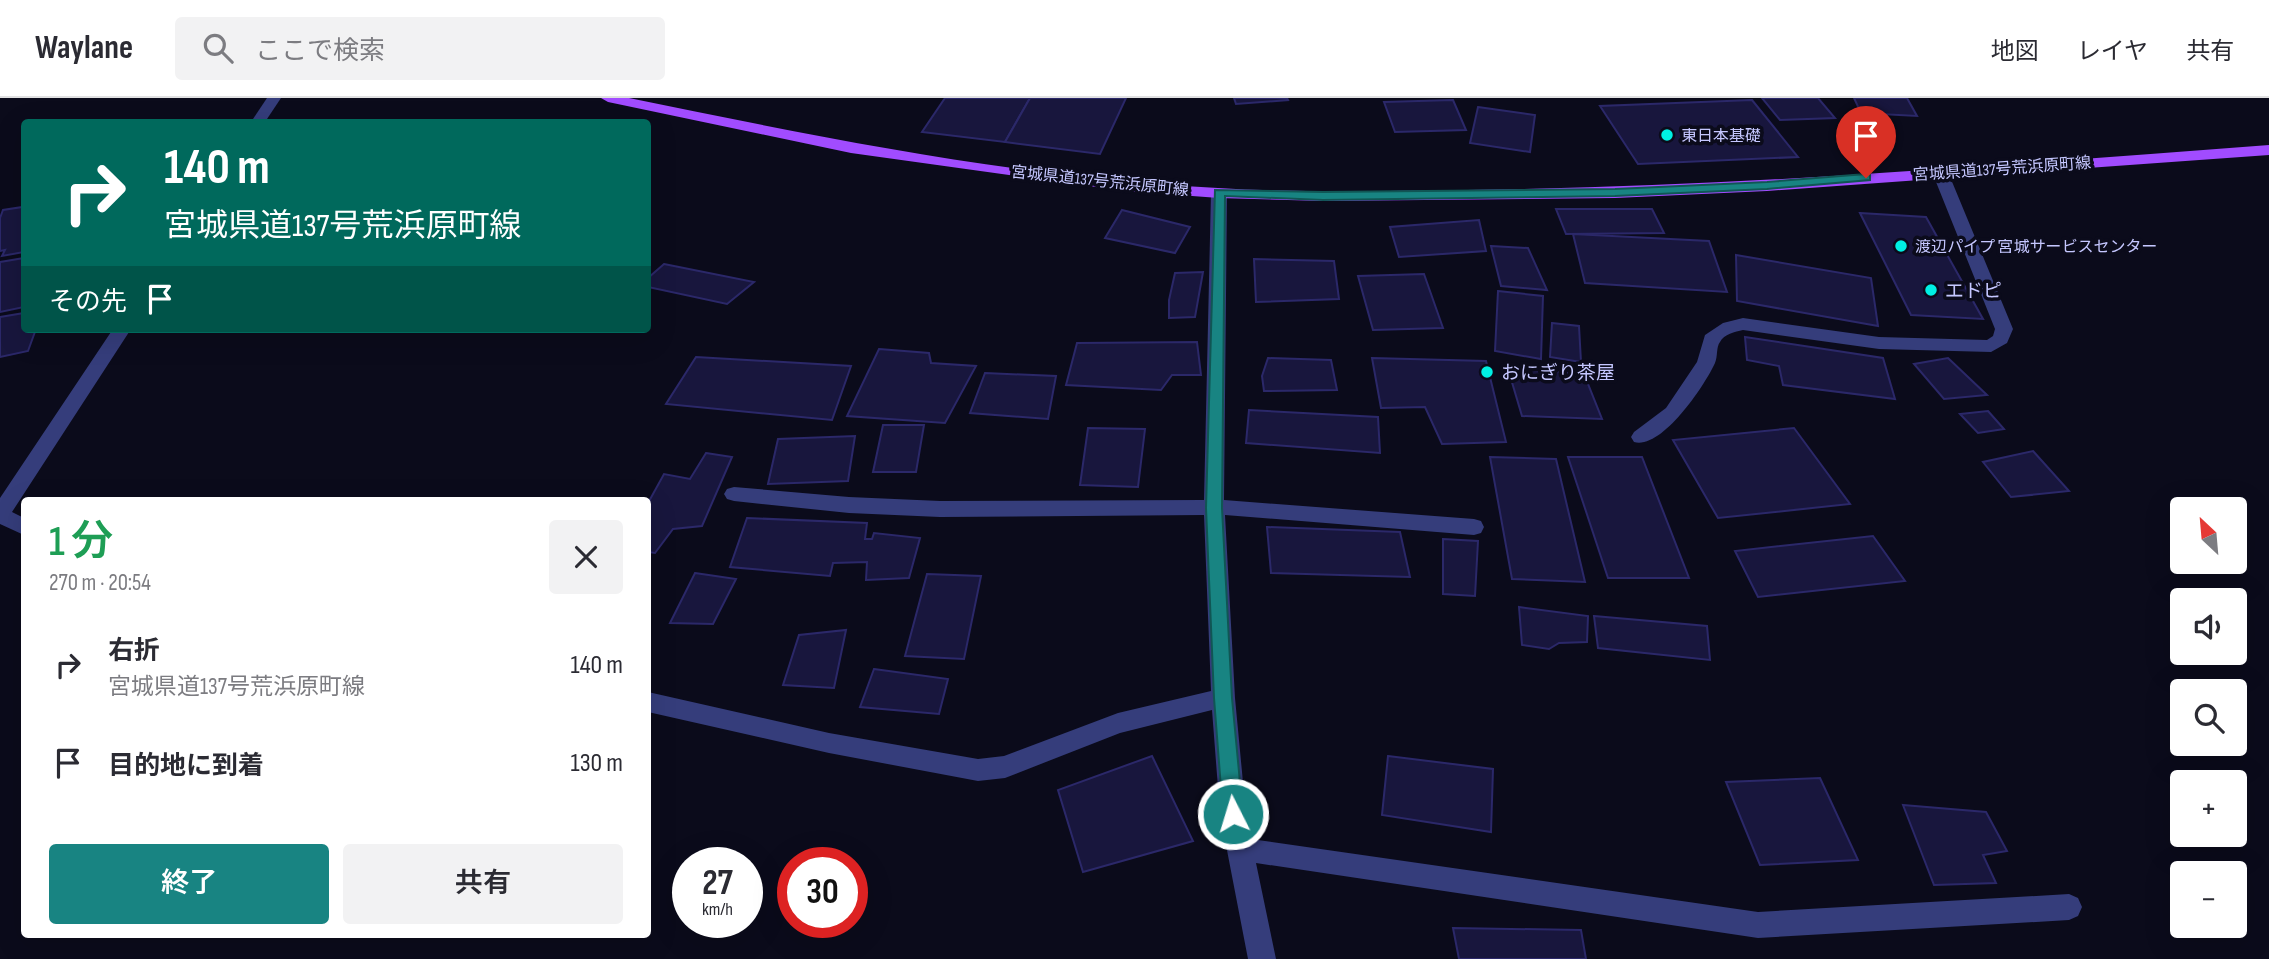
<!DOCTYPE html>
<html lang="ja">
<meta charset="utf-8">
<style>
:root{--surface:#fff;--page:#f2f2f3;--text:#2b2b33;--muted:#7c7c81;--line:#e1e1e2;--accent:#188482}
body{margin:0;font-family:"Sofia Sans Condensed","Noto Sans JP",sans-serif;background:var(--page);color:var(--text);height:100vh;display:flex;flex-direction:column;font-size:26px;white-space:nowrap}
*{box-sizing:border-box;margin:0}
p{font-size:23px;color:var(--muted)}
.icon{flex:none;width:38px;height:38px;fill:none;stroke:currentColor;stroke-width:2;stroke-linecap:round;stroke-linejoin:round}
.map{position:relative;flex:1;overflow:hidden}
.sheet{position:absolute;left:21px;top:399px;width:630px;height:441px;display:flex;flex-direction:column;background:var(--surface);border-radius:7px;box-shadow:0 7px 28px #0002}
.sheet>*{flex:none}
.hud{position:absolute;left:21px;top:21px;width:630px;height:214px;border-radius:7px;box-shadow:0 7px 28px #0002;background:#00695c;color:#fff;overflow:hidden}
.needle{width:46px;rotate:334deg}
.controls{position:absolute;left:2170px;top:399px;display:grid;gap:14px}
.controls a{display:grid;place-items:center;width:77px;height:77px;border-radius:7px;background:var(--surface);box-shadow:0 7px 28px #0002;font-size:35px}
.speed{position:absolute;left:672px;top:749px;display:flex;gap:14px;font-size:35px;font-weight:700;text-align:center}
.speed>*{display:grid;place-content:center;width:91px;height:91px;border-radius:50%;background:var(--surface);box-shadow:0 7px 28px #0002;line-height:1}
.speed small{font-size:18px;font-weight:400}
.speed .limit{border:10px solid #d22;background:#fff;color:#111}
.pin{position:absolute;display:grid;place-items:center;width:60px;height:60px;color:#fff;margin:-72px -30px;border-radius:50% 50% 50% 0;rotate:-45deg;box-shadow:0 0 7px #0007}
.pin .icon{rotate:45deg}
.me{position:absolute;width:77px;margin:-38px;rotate:355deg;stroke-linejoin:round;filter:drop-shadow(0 0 5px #0008)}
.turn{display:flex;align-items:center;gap:24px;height:147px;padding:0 28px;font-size:32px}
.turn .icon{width:91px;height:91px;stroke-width:2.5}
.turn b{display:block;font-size:49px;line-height:60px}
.then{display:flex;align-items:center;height:66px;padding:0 28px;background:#0003;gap:14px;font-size:26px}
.round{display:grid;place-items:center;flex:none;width:74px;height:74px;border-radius:7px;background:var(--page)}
.summary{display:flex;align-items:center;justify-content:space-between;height:119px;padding:0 28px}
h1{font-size:42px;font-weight:600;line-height:52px;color:#1e9e55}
.cta{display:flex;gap:14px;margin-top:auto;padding:14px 28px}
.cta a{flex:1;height:80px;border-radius:7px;background:var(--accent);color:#fff;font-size:28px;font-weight:600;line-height:80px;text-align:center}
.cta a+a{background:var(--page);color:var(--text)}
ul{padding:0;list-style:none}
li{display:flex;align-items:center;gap:21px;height:98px;padding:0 28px}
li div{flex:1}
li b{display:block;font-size:26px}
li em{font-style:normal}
header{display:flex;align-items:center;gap:42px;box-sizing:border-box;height:98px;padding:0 35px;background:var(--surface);border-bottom:2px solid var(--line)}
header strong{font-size:33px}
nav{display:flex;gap:38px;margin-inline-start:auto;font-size:24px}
.search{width:490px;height:63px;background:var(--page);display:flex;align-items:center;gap:18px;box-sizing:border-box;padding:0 24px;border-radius:7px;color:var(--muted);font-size:26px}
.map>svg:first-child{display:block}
.building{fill:#18163d;stroke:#2b2869;stroke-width:2}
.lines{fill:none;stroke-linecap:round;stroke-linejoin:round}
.minor{fill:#353d7b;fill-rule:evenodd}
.major{fill:#a14cff;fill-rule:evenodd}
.route{fill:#188482;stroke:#105654;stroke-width:2}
.poi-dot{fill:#00f0e3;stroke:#0b0b1b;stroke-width:2.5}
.labels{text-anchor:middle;stroke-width:7;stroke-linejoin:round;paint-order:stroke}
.far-poi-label{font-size:16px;fill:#c5c7ff;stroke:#0b0b1b;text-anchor:start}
.far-street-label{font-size:16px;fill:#c5c7ff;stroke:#0b0b1b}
.poi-label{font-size:19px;fill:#c5c7ff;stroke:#0b0b1b;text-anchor:start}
</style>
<header>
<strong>Waylane</strong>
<div class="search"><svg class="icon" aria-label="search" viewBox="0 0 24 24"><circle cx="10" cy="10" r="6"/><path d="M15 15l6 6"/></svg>ここで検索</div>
<nav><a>地図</a><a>レイヤ</a><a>共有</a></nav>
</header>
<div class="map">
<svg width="2269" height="861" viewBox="0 0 2269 861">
<rect width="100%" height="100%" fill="#0b0b1b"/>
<g class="building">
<polygon points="945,0 1030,0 1005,44 922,34"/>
<polygon points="1030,0 1126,0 1100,56 1005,44"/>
<polygon points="1234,0 1287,0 1288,2 1236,6"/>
<polygon points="1762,0 1818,0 1835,20 1780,22"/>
<polygon points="1854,0 1907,0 1917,18 1861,15"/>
<polygon points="1453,2 1466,32 1395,34 1384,4"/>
<polygon points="1752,2 1798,59 1638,66 1600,8"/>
<polygon points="1478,9 1535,17 1530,54 1470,45"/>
<polygon points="24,104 24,154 2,158 5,152 0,153 0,120 3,112 22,109"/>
<polygon points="1556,111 1652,111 1664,135 1566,136"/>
<polygon points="1122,112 1190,129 1175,155 1105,140"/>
<polygon points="1860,115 1926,119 1983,221 1911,217"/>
<polygon points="1479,122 1486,153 1399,159 1390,129"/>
<polygon points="1573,136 1709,143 1727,194 1585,185"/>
<polygon points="1491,148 1528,150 1547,192 1501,188"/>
<polygon points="1736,157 1871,180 1878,228 1737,203"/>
<polygon points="24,160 24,209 0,214 0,164"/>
<polygon points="1254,161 1334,163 1339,201 1256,204"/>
<polygon points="664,166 754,184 727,206 648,189 648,180"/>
<polygon points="1203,174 1195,219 1169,220 1169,202 1175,175"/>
<polygon points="1424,176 1443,230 1373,232 1358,178"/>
<polygon points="1498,193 1543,198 1541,261 1495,253"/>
<polygon points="24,215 24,231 36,231 28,253 0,259 0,219"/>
<polygon points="1552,225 1579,228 1581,264 1550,259"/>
<polygon points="1745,239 1883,260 1895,301 1783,287 1779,268 1747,262"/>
<polygon points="1197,244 1201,277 1172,277 1161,292 1066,287 1077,245"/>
<polygon points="879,251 929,255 931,265 976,268 945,325 847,318"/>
<polygon points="696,259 851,268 832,322 666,306"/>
<polygon points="1268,260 1331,262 1337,292 1264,293 1262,278"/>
<polygon points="1372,260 1486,263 1506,344 1442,346 1425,309 1381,310"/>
<polygon points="1948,260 1987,297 1944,301 1914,266"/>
<polygon points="1529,272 1584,276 1602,321 1522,318 1511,281 1528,281"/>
<polygon points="985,275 1056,278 1048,321 970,315"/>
<polygon points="1249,312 1378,319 1380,355 1246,345"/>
<polygon points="1988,313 2004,331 1978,335 1960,316"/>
<polygon points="883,327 924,327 916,374 873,374"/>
<polygon points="1088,330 1145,331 1138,389 1080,387"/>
<polygon points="1794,330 1850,406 1718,420 1673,342"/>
<polygon points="855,338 848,383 768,386 778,341"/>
<polygon points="2033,353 2069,393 2011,399 1983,364"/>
<polygon points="706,355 732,359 702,428 673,431 655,455 648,454 648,405 664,376 690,381"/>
<polygon points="1490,359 1556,361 1585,484 1512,481"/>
<polygon points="1568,359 1642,359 1689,480 1608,480"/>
<polygon points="747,420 867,425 865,441 872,441 874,435 920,440 909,480 866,482 867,464 833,465 830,478 730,469"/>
<polygon points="1267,429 1400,434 1410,479 1271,475"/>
<polygon points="1873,438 1905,483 1758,499 1735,453"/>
<polygon points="1443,441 1478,443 1475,498 1443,496"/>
<polygon points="695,475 736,481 713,526 670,525"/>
<polygon points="927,476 981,478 964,561 905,558"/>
<polygon points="1519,509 1588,518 1587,544 1559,545 1549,551 1522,547"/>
<polygon points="1594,518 1707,528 1710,562 1598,550"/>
<polygon points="846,532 834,590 783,587 799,537"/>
<polygon points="874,571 948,581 939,616 860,609"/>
<polygon points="1152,658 1193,743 1083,774 1058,692"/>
<polygon points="1388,658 1493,671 1491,734 1382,717"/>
<polygon points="1820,680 1858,762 1760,767 1726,684"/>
<polygon points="1903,707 1986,714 2007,753 1983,757 1996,785 1934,787"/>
<polygon points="1453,830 1581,832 1586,861 1459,861"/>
</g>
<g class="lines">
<g class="minor">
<polygon points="267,0 281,0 265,24 251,24"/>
<path d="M1940,69L1948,74L2013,231L2007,245L1991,254L1879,251L1743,232C1735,234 1724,236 1720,244C1716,249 1718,258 1715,265C1705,287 1662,352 1634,344L1631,339L1634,334L1666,310L1697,264L1705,237L1723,225L1743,220L1879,239L1987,242L1993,238L1995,231L1932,74Z"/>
<polygon points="1219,90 1227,95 1224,402 1474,421 1481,423 1484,429 1481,435 1474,437 1225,417 1235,600 1246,716 1251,741 1758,814 2069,796 2078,800 2082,809 2078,818 2069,822 1758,840 1256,765 1276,861 1248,861 1220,716 1212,612 1120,635 1005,680 978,683 829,655 648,614 648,594 829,635 978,661 1004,658 1118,615 1211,593 1204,417 940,419 849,415 734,403 727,401 724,396 727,391 734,389 849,399 940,403 1204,402 1211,95"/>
<polygon points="113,231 131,231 12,414 24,420 24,437 0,426 0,400"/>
</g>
<path class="major" d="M601,0H629C823,40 1020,80 1218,90C1301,95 1384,93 1467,92C1735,89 2002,67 2269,47V57L1767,93L1615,100L1323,103L1219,100L1125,93L851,55L608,4Z"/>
</g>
<polygon class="route" points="1866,76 1870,77 1870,82 1767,91 1615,98 1323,102 1225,98 1222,410 1232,600 1243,716 1240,722 1233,725 1226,722 1223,716 1214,600 1206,410 1215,92 1323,94 1615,91 1767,84"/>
<g class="poi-dot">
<circle cx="1667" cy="37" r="7"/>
<circle cx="1901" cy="148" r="7"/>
<circle cx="1931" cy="192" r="7"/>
<circle cx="1487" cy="274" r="7"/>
</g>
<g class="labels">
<g class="far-poi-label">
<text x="1681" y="43">東日本基礎</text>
<text x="1915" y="154">渡辺パイプ 宮城サービスセンター</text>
</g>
<g class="far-street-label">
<text transform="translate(2002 70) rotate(-4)" y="6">宮城県道137号荒浜原町線</text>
<text transform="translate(1100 82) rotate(6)" y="6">宮城県道137号荒浜原町線</text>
</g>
<g class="poi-label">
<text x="1945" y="199">エドピ</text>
<text x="1501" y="281">おにぎり茶屋</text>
</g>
</g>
</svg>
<div class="controls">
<a><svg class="needle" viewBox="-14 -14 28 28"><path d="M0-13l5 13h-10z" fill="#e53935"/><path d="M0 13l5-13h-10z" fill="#7c7c81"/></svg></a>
<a><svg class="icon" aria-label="sound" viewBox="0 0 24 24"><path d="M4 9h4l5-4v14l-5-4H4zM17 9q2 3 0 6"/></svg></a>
<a><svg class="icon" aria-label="search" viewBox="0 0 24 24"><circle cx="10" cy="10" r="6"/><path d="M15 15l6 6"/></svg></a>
<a>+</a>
<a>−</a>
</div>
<div class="speed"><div>27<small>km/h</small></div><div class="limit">30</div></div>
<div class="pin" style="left:1866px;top:80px;background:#d93025"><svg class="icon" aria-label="arrive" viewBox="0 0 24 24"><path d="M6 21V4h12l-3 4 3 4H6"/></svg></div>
<svg class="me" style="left:1233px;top:716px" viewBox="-20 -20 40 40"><circle r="17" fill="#188482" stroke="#fff" stroke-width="3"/><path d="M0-11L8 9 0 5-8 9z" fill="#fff"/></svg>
<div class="hud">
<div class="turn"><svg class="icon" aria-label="right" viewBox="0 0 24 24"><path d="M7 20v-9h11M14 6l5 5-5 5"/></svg><div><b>140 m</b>宮城県道137号荒浜原町線</div></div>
<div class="then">その先<svg class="icon" aria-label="arrive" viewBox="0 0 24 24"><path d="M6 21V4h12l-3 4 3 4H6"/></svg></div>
</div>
<section class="sheet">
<div class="summary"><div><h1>1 分</h1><p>270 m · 20:54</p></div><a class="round"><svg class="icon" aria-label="close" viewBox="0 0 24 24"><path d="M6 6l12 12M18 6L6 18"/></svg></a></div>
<ul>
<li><svg class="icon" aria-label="right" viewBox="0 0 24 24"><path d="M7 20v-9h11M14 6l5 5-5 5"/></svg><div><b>右折</b><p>宮城県道137号荒浜原町線</p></div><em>140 m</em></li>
<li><svg class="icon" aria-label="arrive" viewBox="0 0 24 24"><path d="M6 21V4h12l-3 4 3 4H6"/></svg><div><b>目的地に到着</b></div><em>130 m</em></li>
</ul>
<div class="cta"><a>終了</a><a>共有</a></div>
</section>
</div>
